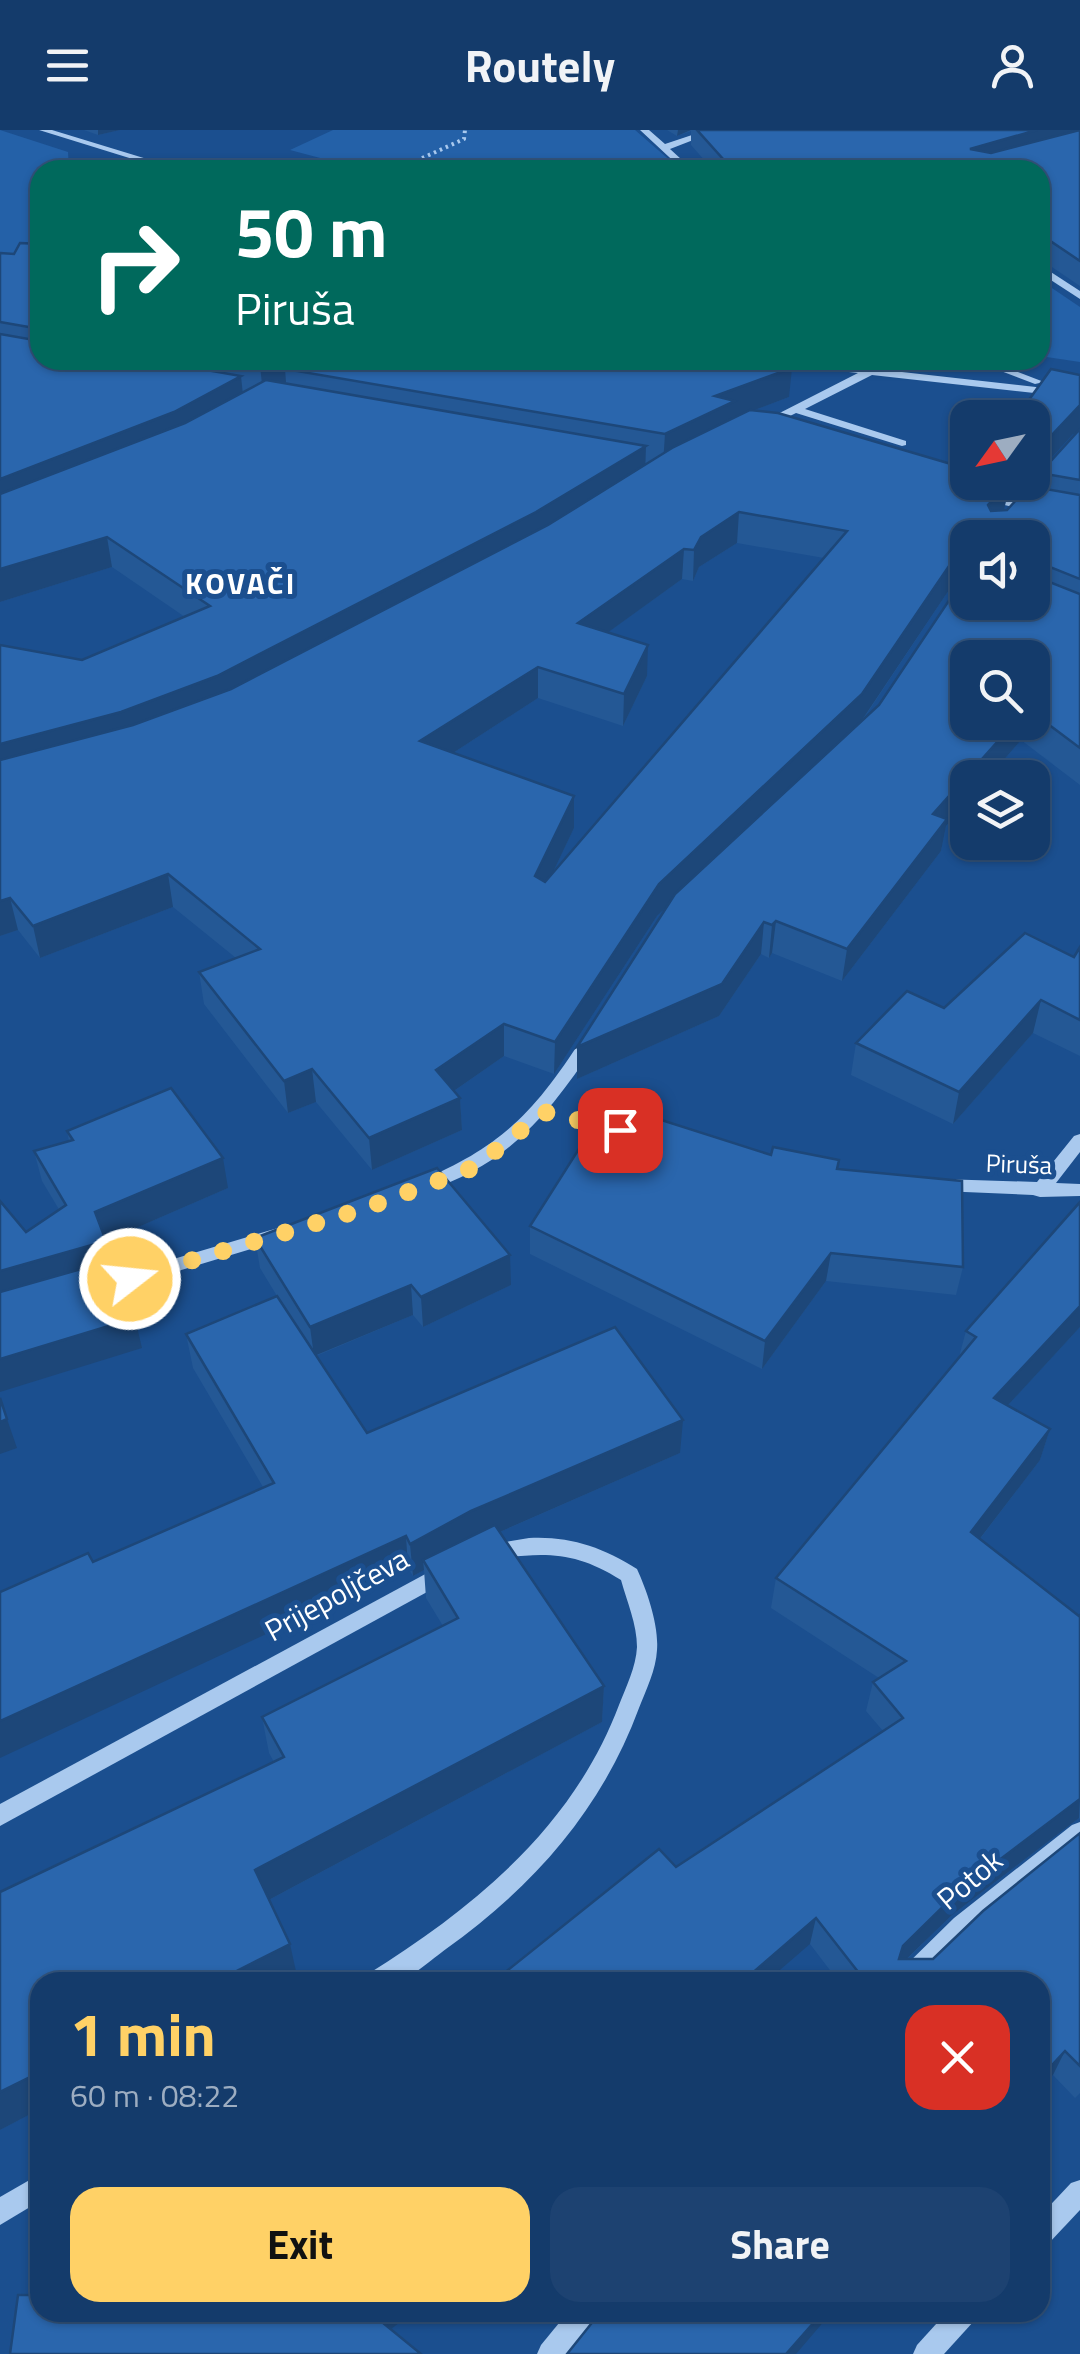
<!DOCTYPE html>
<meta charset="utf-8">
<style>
:root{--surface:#143b6b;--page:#1d4271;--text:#f1f3f6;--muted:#9dadc1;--line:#33557e;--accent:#ffd166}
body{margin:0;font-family:"Titillium Web",sans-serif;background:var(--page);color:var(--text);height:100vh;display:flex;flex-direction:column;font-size:38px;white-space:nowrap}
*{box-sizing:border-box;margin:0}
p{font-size:32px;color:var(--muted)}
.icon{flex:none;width:55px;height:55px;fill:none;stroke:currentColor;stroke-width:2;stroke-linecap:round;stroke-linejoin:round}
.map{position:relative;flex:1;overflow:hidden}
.drawer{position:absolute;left:30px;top:1842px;width:1020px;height:350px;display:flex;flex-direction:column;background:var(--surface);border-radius:30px;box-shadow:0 2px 8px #0004,0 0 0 2px var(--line)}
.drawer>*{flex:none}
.hud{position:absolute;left:30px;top:30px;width:1020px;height:210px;border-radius:30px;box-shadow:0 2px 8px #0004,0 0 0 2px var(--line);background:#00695c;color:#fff;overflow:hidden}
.needle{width:65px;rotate:237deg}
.buttons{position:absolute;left:950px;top:270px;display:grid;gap:20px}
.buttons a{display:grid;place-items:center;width:100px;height:100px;border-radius:20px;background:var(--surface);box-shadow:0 2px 8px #0004,0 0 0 2px var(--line);font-size:50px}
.pin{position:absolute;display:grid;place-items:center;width:85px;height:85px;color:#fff;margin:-42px;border-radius:20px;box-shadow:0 5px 15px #0006}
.me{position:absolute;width:110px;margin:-55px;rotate:74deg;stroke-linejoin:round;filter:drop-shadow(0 0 8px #0008)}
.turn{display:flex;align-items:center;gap:35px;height:210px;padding:0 40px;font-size:45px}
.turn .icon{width:130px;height:130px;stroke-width:2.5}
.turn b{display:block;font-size:70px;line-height:85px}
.round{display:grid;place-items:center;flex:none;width:105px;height:105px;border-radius:30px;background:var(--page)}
.headline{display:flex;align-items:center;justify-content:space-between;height:170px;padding:0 40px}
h1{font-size:60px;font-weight:700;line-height:75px;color:var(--accent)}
.action{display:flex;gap:20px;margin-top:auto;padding:20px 40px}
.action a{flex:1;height:115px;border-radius:30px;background:var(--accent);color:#111;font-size:40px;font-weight:700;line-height:115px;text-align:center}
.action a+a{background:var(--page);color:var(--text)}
header{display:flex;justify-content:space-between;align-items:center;height:130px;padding:0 40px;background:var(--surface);font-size:45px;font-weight:700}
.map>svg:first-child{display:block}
.green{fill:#2461a8}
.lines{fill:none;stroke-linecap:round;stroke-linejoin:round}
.path{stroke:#a9c9ee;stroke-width:4;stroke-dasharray:2.5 4;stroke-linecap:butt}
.minor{fill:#a9c9ee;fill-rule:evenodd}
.wall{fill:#245895;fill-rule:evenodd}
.shaded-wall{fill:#1d4779}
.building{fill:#2a66ad;stroke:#1d4779;stroke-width:2.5;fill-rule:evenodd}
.route{stroke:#ffd166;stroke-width:18;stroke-dasharray:0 32.4}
.labels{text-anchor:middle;stroke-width:10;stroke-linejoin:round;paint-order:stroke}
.street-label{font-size:25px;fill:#fff;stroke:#1b4f8f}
.far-district-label{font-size:30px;font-weight:bold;letter-spacing:2.5px;fill:#fff;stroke:#1b4f8f}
.near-street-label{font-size:30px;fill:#fff;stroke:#1b4f8f}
</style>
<header><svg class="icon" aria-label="menu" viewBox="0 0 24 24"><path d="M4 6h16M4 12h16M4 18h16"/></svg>Routely<svg class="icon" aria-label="person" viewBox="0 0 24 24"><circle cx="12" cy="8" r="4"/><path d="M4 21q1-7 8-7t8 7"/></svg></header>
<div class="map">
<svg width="1080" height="2224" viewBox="0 0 1080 2224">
<rect width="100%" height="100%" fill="#1b4f8f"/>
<g class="green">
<polygon points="0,0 68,22 69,40 40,40 40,105 14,124 0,124"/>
<polygon points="333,0 635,0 681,40 330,40 339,33 290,20"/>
<polygon points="1040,150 1080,177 1080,232 1040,226"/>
</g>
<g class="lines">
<polyline class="path" points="411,40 405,36 464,9 465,0"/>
<g class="minor">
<polygon points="39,0 52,0 183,40 168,40"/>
<polygon points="640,0 649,0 665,14 707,0 719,0 670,19 693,40 683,40"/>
<polygon points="1040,135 1080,161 1080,169 1040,143"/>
<polygon points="762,230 795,230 1080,262 1080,268 872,245 805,279 906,311 906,315 902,316 796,283 766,298 758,298 758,294 858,243 767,233"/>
<polygon points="972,230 987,230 1044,252 1035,254"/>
<polygon points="1080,306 1080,316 1029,374 1080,385 1080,393 1024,380 999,408 986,408 1013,377 979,369 979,365 1018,371 1076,307"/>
<path d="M589,906L597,911L595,915C549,984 508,1035 426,1061L420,1059L417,1055L420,1051C503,1016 535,981 583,907Z"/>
<polygon points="1080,1004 1080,1022 1056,1053 1080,1054 1080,1066 1040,1067 1033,1065 941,1061 932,1055 941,1049 1037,1052 1074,1006"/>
<polygon points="278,1098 284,1099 287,1104 284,1109 102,1164 96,1162 93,1157 96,1152"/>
<path d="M529,1408C570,1406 602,1417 637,1439C647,1461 659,1495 657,1520C656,1540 646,1560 639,1578C602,1679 533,1757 446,1819C432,1829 412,1848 395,1852C386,1855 374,1852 365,1852L368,1844C475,1777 573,1697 619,1575C626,1557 636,1537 637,1517C637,1494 627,1472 621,1450C574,1420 542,1422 488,1430L481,1428L478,1422L481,1416Z"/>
<polygon points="442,1435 449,1438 452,1444 449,1450 0,1696 0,1674"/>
<polygon points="1080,1692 1080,1716 970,1804 921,1852 894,1852 897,1844 954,1788 1072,1695"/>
<polygon points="40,2044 40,2071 0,2095 0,2067"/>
<polygon points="1080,2050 1080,2080 1049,2113 1040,2117 1040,2086 1071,2053"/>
<polygon points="568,2182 598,2182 594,2191 567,2224 537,2224 541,2215"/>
<polygon points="947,2182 978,2182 974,2191 944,2224 913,2224 917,2215"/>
</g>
</g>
<g class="wall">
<polygon points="84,0 120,0 98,5"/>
<polygon points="667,0 1080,0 1080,156 1040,129 1040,40 713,40 691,15 691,1 677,6"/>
<path d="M40,114V230H776L789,267L752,281L952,334L954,320L968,304V352H1030L1015,369L1007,366L1004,380H1007L1037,358L1040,343L1075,304L1021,281L1080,245V655L1021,610L988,648H968V671L946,696L941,721L842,851L772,823L769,828L761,824L719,886L577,949V917L667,776L657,786L554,944L504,926L454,961L460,968L462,1000L372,1040L316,972L288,983L204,874L199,842L236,828L173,777L40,828L18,800L0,806V515L82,530L185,487L112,437L0,472V123L14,124ZM968,408H1032L879,575L862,591L959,445ZM737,413L824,428L552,744L574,698L453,623L538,568L623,596L647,546L608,502L682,449L693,451L699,437ZM1032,528V592H968Z"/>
<polygon points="1080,817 1080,926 1033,903 953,994 851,945 856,913 1074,827"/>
<polygon points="67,1001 228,1058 106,1111 110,1131 142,1218 42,1051 34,1021 69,1011"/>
<polygon points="771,1025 963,1137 956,1165 826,1151 762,1239 530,1124 530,1096"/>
<polygon points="1080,1072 1080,1197 1008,1275 1050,1299 1040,1330 980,1409 1079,1486 1080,1485 1080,1689 1079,1688 952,1785 907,1829 933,1829 1080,1703 1080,1963 1075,1968 1053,1945 1040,1959 1040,1852 839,1852 810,1814 676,1737 883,1601 866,1581 873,1552 879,1548 771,1478 776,1448 959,1227 966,1201"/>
<polygon points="255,1108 511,1155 423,1197 413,1185 316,1226 367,1303 680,1323 500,1402 604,1556 602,1592 269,1770 297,1846 285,1852 40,1852 40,1979 0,2000 0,1762 274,1632 269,1623 262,1587 443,1496 426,1468 424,1440 413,1446 408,1438 93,1432 263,1357 193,1238 186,1204 277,1166 260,1138"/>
</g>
<g class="shaded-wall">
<polygon points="98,0 120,0 98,5"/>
<polygon points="678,0 691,0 677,6"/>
<polygon points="1037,0 1080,0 967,40 970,19"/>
<polygon points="270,230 326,230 285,239 286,252 263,264 260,235"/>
<polygon points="792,238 789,267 733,288 732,300 663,334 665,304 715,266"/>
<polygon points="241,246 244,275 0,382 0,349"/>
<polygon points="1080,275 1080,303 1073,304 1032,349 1032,326"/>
<polygon points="646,316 645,346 221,578 0,648 0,614"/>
<polygon points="1009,352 1004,381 983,406 988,375"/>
<polygon points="1018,352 1030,352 1015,369"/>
<polygon points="739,382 737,413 699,437 693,451 694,420 701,407"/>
<polygon points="107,407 112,437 0,472 0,439"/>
<polygon points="968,412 968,440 959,445 858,596 657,786 554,944 555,912 659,754"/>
<polygon points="684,419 682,449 578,524 578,493"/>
<polygon points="1040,433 1033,464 1032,465 1032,442"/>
<polygon points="648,515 647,546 623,596 624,564"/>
<polygon points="538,537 538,568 422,643 420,611"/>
<polygon points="1015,592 1025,592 1021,610 988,648 968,648 968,671 946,696 941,721 842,851 847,819 933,684"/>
<polygon points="574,666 574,698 536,778 535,746"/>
<polygon points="168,744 173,777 40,828 33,796"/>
<polygon points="10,768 18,800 0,806 0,771"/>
<polygon points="776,791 772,823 769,828 772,795"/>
<polygon points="764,792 761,824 719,886 577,949 577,917"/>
<polygon points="1041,870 1033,903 953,994 959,962"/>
<polygon points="504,894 504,926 438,972 436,940"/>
<polygon points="312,939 316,972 288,983 284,951"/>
<polygon points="460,968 462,1000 372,1040 369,1008"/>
<polygon points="223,1028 228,1058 106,1111 113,1141 0,1173 0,1141 95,1082"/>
<polygon points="831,1123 826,1151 762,1239 765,1211"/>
<polygon points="510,1125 511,1155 423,1197 421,1167"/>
<polygon points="411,1155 413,1185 314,1226 310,1197"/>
<polygon points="1080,1176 1080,1197 986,1299 994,1268"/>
<polygon points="135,1188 142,1218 0,1262 0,1229"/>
<polygon points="7,1289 17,1318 0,1324 0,1292"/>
<polygon points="683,1290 680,1323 472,1414 423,1430 424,1440 413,1446 410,1414 471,1381"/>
<polygon points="1050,1299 1040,1330 962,1432 971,1402"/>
<polygon points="406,1406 408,1438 0,1628 0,1591"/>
<polygon points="604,1556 602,1592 263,1773 255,1740"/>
<polygon points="1080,1669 1079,1688 952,1785 894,1841 903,1816 961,1759"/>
<polygon points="816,1788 810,1814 766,1852 742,1852"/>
<polygon points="290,1814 297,1846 285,1852 215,1852"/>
<polygon points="1065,1921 1053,1945 1040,1959 1040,1948"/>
<polygon points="40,1942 40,1979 0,2000 0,1962"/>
<polygon points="385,2182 413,2182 381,2207 377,2188"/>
<polygon points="823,2182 832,2182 796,2224 786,2224"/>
</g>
<g class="building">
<polygon points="697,0 1037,0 970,19 991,23 1080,0 1080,131 1040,104 1040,40 733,40"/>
<polygon points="20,113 40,114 40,199 0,192 0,123 14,124"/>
<polygon points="0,204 40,211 40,230 149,230 241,246 174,282 0,349"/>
<polygon points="229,230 270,230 260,235"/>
<polygon points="302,230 776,230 792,238 715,266 735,271 665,304 285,239"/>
<polygon points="1051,239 1080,245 1080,275 1032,326 1032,288 982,288 993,275 1021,281"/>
<polygon points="266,250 646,316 536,382 217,546 121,582 0,614 0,515 82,530 210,476 107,407 0,439 0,364 185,293"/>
<path d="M750,280L778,283L968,339V352H1009L988,375L991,381L1007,380L1029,356L1080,365V449L1040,433L1032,442V408H968V412L964,414L862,564L659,754L555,912L504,894L436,940L460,968L369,1008L312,939L284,951L199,842L260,819L168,744L33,796L10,768L0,771V630L133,595L231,559L548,395L672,318ZM739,382L847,401L545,752L535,746L574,666L420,611L538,537L624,564L648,515L578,493L684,419L694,420L701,407Z"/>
<polygon points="1080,299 1080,350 1040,343"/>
<polygon points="968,304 968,324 954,320"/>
<polygon points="968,442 968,472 1032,472 1032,445 1080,464 1080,618 1032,582 1032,528 968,528 968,592 1015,592 933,684 947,689 847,819 776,791 772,795 764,792 722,854 577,917 675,764 879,575"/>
<polygon points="1025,803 1074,827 1080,817 1080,890 1041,870 959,962 856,913 907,861 944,878"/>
<polygon points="171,958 223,1028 95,1082 106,1111 0,1141 0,1071 26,1102 66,1075 34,1021 73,1010 67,1001"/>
<polygon points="608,973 771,1025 773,1017 839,1030 837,1039 962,1051 963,1137 831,1123 765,1211 530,1096"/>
<polygon points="437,1038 510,1125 421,1167 411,1155 310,1197 255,1108"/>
<polygon points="1080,1072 1080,1176 994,1268 1050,1299 971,1402 1079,1486 1080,1485 1080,1669 961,1759 903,1816 899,1829 933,1829 983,1781 1080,1703 1080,1936 1065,1921 1040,1948 1040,1852 866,1852 816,1788 742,1852 493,1852 659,1719 676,1737 903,1588 873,1552 906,1531 776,1448 976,1207 966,1201"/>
<polygon points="113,1130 135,1188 0,1229 0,1162"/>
<polygon points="277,1166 367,1303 615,1197 683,1290 471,1381 410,1414 406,1406 0,1591 0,1462 88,1423 93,1432 274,1353 186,1204"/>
<polygon points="0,1268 7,1289 0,1292"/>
<polygon points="495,1395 604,1556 255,1740 290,1814 215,1852 40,1852 40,1942 0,1962 0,1762 284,1627 262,1587 458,1488 423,1430"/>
<polygon points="18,2165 40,2165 40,2182 385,2182 377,2188 421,2224 10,2224"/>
<polygon points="591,2182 823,2182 786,2224 567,2224 591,2194 587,2188"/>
</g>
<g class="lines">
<polyline class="route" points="130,1149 363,1079 475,1037 544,982 620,1000"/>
</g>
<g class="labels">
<g class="street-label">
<text transform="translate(1019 1034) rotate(2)" y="9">Piruša</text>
</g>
<g class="far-district-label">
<text x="241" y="464">KOVAČI</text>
</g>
<g class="near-street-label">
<text transform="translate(337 1465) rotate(-29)" y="10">Prijepoljčeva</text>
<text transform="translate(970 1750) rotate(-40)" y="10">Potok</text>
</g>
</g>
</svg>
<div class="buttons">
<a><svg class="needle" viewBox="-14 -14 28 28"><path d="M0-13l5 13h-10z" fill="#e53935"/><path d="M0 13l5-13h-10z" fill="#9dadc1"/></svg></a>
<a><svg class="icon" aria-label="sound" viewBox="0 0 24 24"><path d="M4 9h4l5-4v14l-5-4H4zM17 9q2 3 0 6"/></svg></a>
<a><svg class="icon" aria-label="search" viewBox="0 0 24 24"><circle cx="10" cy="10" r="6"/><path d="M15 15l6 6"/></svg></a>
<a><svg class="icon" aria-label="layers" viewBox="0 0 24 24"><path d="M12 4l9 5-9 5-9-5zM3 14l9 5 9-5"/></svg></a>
</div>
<div class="pin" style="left:620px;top:1000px;background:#d93025"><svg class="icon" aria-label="arrive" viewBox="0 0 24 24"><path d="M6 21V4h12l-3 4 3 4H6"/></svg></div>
<svg class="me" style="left:130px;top:1149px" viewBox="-20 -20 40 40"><circle r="17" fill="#ffd166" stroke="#fff" stroke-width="3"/><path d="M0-11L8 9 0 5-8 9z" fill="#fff"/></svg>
<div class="hud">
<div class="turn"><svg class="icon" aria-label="right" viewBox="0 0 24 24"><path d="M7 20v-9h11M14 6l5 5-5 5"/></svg><div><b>50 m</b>Piruša</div></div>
</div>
<section class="drawer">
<div class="headline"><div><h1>1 min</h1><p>60 m · 08:22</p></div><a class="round" style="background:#d93025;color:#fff"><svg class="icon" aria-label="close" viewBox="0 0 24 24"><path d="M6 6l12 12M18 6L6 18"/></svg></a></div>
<div class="action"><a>Exit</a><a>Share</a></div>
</section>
</div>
